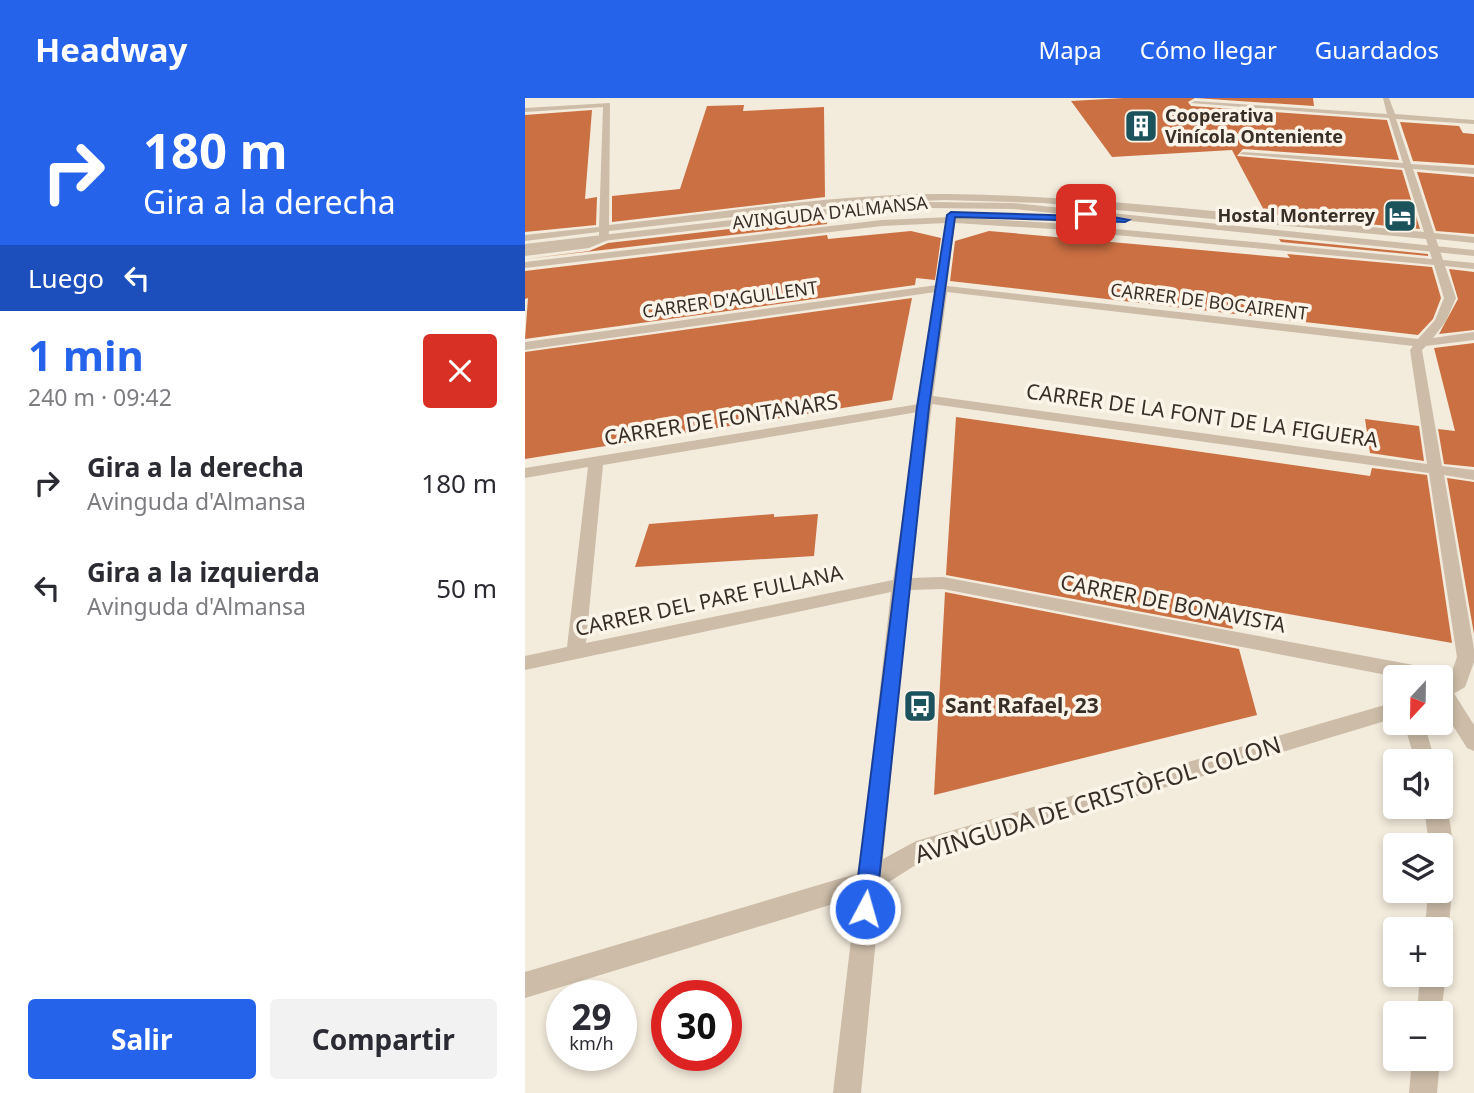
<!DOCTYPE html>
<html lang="es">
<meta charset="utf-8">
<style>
:root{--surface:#fff;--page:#f2f2f3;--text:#2b2b33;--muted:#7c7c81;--accent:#2563eb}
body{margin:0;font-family:"Noto Sans",sans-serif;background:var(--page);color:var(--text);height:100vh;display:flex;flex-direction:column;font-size:26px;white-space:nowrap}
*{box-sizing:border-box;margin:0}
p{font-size:23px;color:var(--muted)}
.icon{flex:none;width:38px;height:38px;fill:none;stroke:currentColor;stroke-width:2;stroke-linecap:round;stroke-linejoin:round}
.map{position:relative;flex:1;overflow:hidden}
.drawer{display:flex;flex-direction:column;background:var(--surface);width:525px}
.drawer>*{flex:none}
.banner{background:#2563eb;color:#fff;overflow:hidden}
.needle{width:46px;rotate:202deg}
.controls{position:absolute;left:858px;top:567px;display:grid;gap:14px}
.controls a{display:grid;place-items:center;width:70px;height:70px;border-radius:7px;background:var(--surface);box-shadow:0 4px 10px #0003;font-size:35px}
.speed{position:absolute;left:21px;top:882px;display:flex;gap:14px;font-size:35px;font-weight:700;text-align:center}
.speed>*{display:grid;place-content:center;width:91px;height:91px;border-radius:50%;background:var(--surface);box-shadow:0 4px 10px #0003;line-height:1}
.speed small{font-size:18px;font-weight:400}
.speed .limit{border:10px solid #d22;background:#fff;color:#111}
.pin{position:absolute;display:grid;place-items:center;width:60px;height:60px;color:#fff;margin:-30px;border-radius:14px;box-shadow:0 4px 10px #0006}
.me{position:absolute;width:77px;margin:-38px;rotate:6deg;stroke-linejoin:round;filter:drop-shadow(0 0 5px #0008)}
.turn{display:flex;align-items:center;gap:24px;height:147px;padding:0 28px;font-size:32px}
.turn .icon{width:91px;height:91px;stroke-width:2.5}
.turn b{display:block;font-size:49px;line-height:60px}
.then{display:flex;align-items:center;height:66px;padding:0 28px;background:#0003;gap:14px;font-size:26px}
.round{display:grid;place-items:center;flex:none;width:74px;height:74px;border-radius:7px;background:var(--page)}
.overview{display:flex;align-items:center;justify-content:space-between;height:119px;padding:0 28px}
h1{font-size:42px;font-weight:700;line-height:52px;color:var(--accent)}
.action{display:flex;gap:14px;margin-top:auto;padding:14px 28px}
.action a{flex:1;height:80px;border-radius:7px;background:var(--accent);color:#fff;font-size:28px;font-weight:700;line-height:80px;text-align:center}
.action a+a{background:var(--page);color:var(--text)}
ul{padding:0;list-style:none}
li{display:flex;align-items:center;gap:21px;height:105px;padding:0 28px}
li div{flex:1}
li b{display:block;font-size:26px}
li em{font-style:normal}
header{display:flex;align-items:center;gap:42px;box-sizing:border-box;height:98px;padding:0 35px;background:var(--accent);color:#fff}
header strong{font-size:33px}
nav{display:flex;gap:38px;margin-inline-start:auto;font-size:24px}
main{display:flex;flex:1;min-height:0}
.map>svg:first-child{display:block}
.building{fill:#cb7043}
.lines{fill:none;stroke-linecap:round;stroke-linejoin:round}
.service{fill:#ccbca8;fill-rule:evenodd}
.minor{fill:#ccbca8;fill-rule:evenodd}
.tertiary{fill:#ccbca8;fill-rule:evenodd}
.route{fill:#2563eb;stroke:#184099;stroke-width:2}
.labels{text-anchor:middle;stroke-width:7;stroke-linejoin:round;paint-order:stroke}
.far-poi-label{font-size:18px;font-weight:bold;fill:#392f28;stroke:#fbf4e9;text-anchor:start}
.far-street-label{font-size:18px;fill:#392f28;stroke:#fbf4e9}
.street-label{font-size:21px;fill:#392f28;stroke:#fbf4e9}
.poi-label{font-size:21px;font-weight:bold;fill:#392f28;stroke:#fbf4e9;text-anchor:start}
.near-street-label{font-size:24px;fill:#392f28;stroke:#fbf4e9}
</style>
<header>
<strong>Headway</strong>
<nav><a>Mapa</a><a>Cómo llegar</a><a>Guardados</a></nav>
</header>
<main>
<section class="drawer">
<div class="banner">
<div class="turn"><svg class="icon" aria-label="right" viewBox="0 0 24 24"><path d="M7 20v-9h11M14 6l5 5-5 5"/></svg><div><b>180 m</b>Gira a la derecha</div></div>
<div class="then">Luego<svg class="icon" aria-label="left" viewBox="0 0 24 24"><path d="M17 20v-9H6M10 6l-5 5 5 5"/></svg></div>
</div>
<div class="overview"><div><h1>1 min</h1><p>240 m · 09:42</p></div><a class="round" style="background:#d93025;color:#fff"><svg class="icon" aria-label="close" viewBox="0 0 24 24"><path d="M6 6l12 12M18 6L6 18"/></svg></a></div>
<ul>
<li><svg class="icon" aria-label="right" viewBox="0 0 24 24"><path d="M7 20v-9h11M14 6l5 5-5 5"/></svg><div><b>Gira a la derecha</b><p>Avinguda d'Almansa</p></div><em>180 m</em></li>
<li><svg class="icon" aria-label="left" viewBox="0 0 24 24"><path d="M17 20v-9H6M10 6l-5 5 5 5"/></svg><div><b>Gira a la izquierda</b><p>Avinguda d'Almansa</p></div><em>50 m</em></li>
</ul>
<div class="action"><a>Salir</a><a>Compartir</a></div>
</section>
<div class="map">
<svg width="949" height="995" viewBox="0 0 949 995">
<rect width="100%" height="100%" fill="#f3ebdc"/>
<g class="building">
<polygon points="599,0 788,0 789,8 670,0 663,4 666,8 862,22 874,62 718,51 712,58 877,72 895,131 741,116 707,52 587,59 546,3"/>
<polygon points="219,7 218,13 299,9 300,99 87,124 87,98 155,91 182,8"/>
<polygon points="67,12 60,101 72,99 71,127 0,134 0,17"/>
<polygon points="875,24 934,28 938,35 949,36 949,67 888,63"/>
<polygon points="892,74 949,79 949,136 911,133"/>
<polygon points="301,120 302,126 0,161 64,153 83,145"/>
<polygon points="386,133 416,140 410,182 391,180 390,187 0,241 3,200 0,201 0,173 302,137 303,141"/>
<polygon points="464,133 765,160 762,156 907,169 916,200 908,221 893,237 425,183 430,143"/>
<polygon points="754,141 903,156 903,158 756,144"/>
<polygon points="924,171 949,174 949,232 914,236 933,201"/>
<polygon points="387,200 367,302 0,361 0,254"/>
<polygon points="949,245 949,369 919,366 913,331 930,333 909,250"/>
<polygon points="431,319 845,378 847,370 902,377 927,545 701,505 708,531 421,477"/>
<polygon points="840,321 894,328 899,363 845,355"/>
<polygon points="922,380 949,384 949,536"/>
<polygon points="249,416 249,419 293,416 289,458 110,469 124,426"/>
<polygon points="420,494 714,551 732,617 409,697"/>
</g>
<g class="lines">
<g class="service">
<polygon points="918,587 925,589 949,627 949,653 942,650 915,607 915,588"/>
<polygon points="879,625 899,625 910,663 890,663"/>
<path d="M915,701C935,720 926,803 924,831L921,840L915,842V831H900L903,793H915V747H904L899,709H915Z"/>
<polygon points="915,867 921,877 915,922 915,915 892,915 895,877 915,877"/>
<polygon points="887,961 915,961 912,995 884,995"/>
</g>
<path class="minor" d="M858,0H864L870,16L949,22V26L871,21L886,66L949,70V76L888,71L909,135L949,139V145L911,141L918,162L949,165V171L920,168L931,200L921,223L908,240L949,234V242L901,248L897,252L917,368L949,372V382L919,377L949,551V564L940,589L915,604V586L925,579L932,559L904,375L407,306L385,480L418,479L910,571L917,574L920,579L917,584L915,579H872L418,491L384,492L358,761L391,743L870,604V620L397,763L356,789L336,995H308L331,799L0,900V874L334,775L366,494L0,572V558L42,549L63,369L0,380V370L394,306L411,194L0,252V244L412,187L421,125L357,128L0,170V164L357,122L426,119L527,125L907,161L901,141L518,105L420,102L323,106L84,133L83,142L64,150L0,158V152L62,144L74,139V134L0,143V137L74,129L78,9L0,14V10L85,5L84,127C196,115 310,95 423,96C582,98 741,120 899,134L879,70L714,56L718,54L878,65L864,20L666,5L670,3L862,16ZM430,125L527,131L909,167L919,200L910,222L893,241L422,188ZM422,194L888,248L885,252L902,366L408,298ZM393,314L368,482L61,545L78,367Z"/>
<polygon class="tertiary" points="405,104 488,105 949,152 949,158 488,111 405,110 326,114 0,152 0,146 326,108"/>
</g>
<polygon class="route" points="426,114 558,118 561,114 604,122 600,124 430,119 404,309 351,811 347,818 340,821 332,818 329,811 392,309 422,117"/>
<defs>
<symbol id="building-square" viewBox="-11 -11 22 22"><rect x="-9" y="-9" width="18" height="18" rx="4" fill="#1c525c" stroke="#fbf4e9"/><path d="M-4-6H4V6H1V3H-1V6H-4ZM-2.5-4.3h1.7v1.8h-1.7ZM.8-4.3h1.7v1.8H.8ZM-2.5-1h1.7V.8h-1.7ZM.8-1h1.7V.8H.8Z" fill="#fff"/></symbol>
<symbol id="hotel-square" viewBox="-11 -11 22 22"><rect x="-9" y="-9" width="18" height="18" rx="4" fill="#1c525c" stroke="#fbf4e9"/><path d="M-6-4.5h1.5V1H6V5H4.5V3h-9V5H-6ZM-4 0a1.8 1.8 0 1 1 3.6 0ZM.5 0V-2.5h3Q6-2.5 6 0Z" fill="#fff"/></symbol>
<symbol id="bus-square" viewBox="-11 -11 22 22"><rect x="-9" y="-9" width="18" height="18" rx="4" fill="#1c525c" stroke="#fbf4e9"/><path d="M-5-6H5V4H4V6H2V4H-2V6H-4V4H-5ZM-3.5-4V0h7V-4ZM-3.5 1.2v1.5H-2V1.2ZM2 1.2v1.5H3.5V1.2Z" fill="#fff"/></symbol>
</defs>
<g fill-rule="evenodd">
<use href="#building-square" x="597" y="9" width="38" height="38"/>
<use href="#hotel-square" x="856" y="99" width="38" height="38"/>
<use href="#bus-square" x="376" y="589" width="38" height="38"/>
</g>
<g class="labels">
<g class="far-poi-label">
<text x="640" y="24">Cooperativa<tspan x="640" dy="21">Vinícola Onteniente</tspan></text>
<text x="850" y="124" text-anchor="end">Hostal Monterrey</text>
</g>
<g class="far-street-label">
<text transform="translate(305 115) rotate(-6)" y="6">AVINGUDA D'ALMANSA</text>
<text transform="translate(205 202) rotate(-8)" y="6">CARRER D'AGULLENT</text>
<text transform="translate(684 204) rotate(7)" y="6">CARRER DE BOCAIRENT</text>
</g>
<g class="street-label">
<text transform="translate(677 318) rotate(8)" y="7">CARRER DE LA FONT DE LA FIGUERA</text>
<text transform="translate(196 322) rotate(-9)" y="7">CARRER DE FONTANARS</text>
<text transform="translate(184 503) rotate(-12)" y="7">CARRER DEL PARE FULLANA</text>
<text transform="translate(648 506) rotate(11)" y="7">CARRER DE BONAVISTA</text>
</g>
<g class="poi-label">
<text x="420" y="615">Sant Rafael, 23</text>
</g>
<g class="near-street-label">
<text transform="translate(573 702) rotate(-17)" y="8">AVINGUDA DE CRISTÒFOL COLON</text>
</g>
</g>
</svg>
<div class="controls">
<a><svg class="needle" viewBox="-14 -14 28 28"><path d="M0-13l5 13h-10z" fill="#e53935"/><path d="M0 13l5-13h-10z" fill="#7c7c81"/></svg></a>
<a><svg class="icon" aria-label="sound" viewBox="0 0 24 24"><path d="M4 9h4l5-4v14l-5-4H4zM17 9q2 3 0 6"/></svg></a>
<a><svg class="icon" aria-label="layers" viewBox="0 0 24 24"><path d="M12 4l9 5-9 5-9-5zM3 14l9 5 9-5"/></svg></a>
<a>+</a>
<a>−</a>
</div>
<div class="speed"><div>29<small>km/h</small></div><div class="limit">30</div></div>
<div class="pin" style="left:561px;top:116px;background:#d93025"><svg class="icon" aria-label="arrive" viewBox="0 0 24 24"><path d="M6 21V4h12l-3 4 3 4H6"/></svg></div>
<svg class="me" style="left:340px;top:811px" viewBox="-20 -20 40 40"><circle r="17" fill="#2563eb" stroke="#fff" stroke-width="3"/><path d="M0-11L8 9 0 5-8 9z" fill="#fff"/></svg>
</div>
</main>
